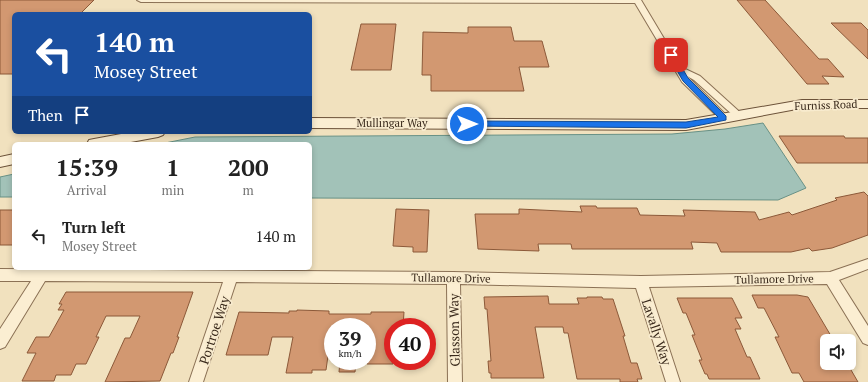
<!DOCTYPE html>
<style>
:root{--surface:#fff;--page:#f2f2f2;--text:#222;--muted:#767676}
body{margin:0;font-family:"PT Serif",serif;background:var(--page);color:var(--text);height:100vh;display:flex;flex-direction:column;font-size:15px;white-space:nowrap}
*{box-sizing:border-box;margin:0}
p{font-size:13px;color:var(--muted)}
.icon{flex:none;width:22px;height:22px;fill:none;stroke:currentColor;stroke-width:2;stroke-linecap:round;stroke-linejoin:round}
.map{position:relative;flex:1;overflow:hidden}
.details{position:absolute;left:12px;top:142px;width:300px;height:128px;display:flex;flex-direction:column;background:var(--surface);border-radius:6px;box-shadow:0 2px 6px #0003}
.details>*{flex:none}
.guide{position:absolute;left:12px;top:12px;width:300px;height:122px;border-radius:6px;box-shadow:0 2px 6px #0003;background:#1a4fa0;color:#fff;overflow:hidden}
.tools{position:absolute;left:820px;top:334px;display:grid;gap:8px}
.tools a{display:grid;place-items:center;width:36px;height:36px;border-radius:6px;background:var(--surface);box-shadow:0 2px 6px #0003;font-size:20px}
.speed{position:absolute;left:324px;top:318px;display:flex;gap:8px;font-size:20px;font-weight:700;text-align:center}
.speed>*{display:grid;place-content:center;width:52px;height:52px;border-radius:50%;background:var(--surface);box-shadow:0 2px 6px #0003;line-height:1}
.speed small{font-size:10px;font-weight:400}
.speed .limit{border:6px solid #d22;background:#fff;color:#111}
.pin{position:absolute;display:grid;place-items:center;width:34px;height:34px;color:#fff;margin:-17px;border-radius:8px;box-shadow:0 2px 6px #0006}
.me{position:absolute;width:44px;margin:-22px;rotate:90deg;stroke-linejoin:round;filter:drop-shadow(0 0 3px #0008)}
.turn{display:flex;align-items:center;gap:14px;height:84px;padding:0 16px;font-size:18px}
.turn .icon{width:52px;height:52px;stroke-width:2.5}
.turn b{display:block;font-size:28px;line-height:34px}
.then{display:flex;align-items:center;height:38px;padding:0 16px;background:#0003;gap:8px;font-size:15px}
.eta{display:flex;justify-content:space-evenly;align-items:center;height:68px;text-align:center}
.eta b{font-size:24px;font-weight:700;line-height:28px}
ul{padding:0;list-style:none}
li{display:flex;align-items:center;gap:12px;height:52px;padding:0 16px}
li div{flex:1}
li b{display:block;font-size:15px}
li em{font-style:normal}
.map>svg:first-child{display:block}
.water{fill:#a2c2b8;stroke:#689186}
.building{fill:#d29871;stroke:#8c5939}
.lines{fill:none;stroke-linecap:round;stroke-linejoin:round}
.street-casing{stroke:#8b7155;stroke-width:2}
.secondary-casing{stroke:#6c5239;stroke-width:2}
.street{fill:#fbeed2;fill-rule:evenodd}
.secondary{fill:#fbeed2;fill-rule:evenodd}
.route{fill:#1a73e8;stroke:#114b97}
.labels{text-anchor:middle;stroke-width:3.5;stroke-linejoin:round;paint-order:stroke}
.street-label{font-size:11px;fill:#39291b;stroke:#f8ebce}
.near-street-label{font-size:13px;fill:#39291b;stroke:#f8ebce}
</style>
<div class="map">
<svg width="868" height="382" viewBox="0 0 868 382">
<rect width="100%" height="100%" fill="#f1e1be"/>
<g class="water">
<polygon points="763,123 806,188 778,200 310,198 310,144 160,144 195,137 672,134 725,129"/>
<polygon points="14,174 14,197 0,197 0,177"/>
</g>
<g class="building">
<polygon points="0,0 94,0 80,14 14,14 14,74 0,74"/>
<polygon points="737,0 765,0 819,59 828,59 844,77 822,76 829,84 807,84"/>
<polygon points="831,23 861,23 868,30 868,59"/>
<polygon points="361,24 396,24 391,70 351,70"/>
<polygon points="468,27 511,27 514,41 542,41 549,67 519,67 524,91 431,91 431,75 422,75 423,32 468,33"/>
<polygon points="779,136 844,136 845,138 868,138 868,163 797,163"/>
<polygon points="864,192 868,196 868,235 832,248 812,251 809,248 791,252 721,252 717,243 691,242 693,249 572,249 571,244 538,244 539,251 478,249 475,214 519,214 519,209 582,212 580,206 596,206 597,208 637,208 640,215 685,216 683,210 755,212 759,220 789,212 792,215 837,200 835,198"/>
<polygon points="396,209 429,210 427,252 413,252 413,247 393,246"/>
<rect x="0" y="210" width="14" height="35"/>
<polygon points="66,292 193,292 177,337 179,337 173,353 171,353 160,381 105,382 125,338 130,338 140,316 106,316 96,337 99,337 86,364 76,364 71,375 56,375 54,381 22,381 36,353 27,353 36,337 49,337 64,310 58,310 62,304 59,304"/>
<polygon points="752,295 797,295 808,297 834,341 827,341 827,363 847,363 858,382 804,382 799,373 792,373 775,337 779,337 764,308 758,308"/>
<polygon points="548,296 549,304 579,304 577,298 587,298 587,297 602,297 603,299 613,299 625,336 623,336 631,363 637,363 642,379 637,379 638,382 620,382 620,379 577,379 568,333 564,333 563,327 535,327 544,378 491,378 491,373 489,373 488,361 491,361 487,309 485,309 484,297"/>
<polygon points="677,298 732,298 742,318 735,318 741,329 735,329 747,357 750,357 760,379 709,379 707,374 705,374 699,360 702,360 692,335 695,335 686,313 683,313"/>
<polygon points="297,310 329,311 329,314 371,314 371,312 404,312 403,327 393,327 393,364 367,364 367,327 332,327 326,370 312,370 312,373 286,373 293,337 272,337 268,355 226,355 239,312 289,313 289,311 297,311"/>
<polygon points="340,361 356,361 355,372 339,372"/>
</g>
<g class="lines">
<defs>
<g id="street">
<polygon points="137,0 641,0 681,67 700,76 743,115 738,118 735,117 694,80 687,76 729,118 724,121 721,120 682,82 635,3 141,2"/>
<polygon points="868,259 868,269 839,280 868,326 868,345 863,343 827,284 649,287 680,382 666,382 636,288 460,284 462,382 448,382 447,284 236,282 203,382 189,382 223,282 45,281 5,347 0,349 0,329 31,281 0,281 0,269 453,272 641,276 830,272"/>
</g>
<g id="secondary">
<polygon points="802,100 868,100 868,108 802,108 686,130 310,128 310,118 686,120"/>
<polygon points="132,132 165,132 163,135 158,137 120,144 87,144 89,140 94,139"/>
<polygon points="14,154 14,164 0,167 0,157"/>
</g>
</defs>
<use href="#street" class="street-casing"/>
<use href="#secondary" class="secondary-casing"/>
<use href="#street" class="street"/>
<use href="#secondary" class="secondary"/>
</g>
<polygon class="route" points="669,54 674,54 688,78 726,116 726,120 686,128 467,126 463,124 467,121 686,122 718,117 683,81 668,55"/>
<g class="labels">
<g class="street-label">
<text transform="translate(826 105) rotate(-2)" y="4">Furniss Road</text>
<text x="392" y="127">Mullingar Way</text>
<text transform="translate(451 278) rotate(1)" y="4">Tullamore Drive</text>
<text transform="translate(774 279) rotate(-1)" y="4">Tullamore Drive</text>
</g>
<g class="near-street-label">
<text transform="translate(214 330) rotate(-72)" y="5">Portroe Way</text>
<text transform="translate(454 330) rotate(-91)" y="5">Glasson Way</text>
<text transform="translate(657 332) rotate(72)" y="5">Lavally Way</text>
</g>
</g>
</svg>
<div class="tools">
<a><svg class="icon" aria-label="sound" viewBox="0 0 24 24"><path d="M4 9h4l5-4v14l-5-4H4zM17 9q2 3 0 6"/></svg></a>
</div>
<div class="speed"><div>39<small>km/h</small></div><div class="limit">40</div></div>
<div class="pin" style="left:671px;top:55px;background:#d93025"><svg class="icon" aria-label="arrive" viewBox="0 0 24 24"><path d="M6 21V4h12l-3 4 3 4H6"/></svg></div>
<svg class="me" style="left:467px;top:124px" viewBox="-20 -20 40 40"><circle r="17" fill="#1a73e8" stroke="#fff" stroke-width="3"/><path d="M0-11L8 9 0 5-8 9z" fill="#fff"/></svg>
<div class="guide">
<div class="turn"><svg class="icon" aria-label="left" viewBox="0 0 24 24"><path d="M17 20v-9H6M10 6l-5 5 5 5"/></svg><div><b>140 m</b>Mosey Street</div></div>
<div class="then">Then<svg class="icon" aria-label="arrive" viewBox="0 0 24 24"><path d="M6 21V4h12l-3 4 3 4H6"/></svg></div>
</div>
<section class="details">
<div class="eta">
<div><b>15:39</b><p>Arrival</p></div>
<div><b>1</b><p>min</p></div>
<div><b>200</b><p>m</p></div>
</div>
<ul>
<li><svg class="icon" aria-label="left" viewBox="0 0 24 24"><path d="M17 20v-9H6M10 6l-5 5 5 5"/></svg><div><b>Turn left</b><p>Mosey Street</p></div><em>140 m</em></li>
</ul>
</section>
</div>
